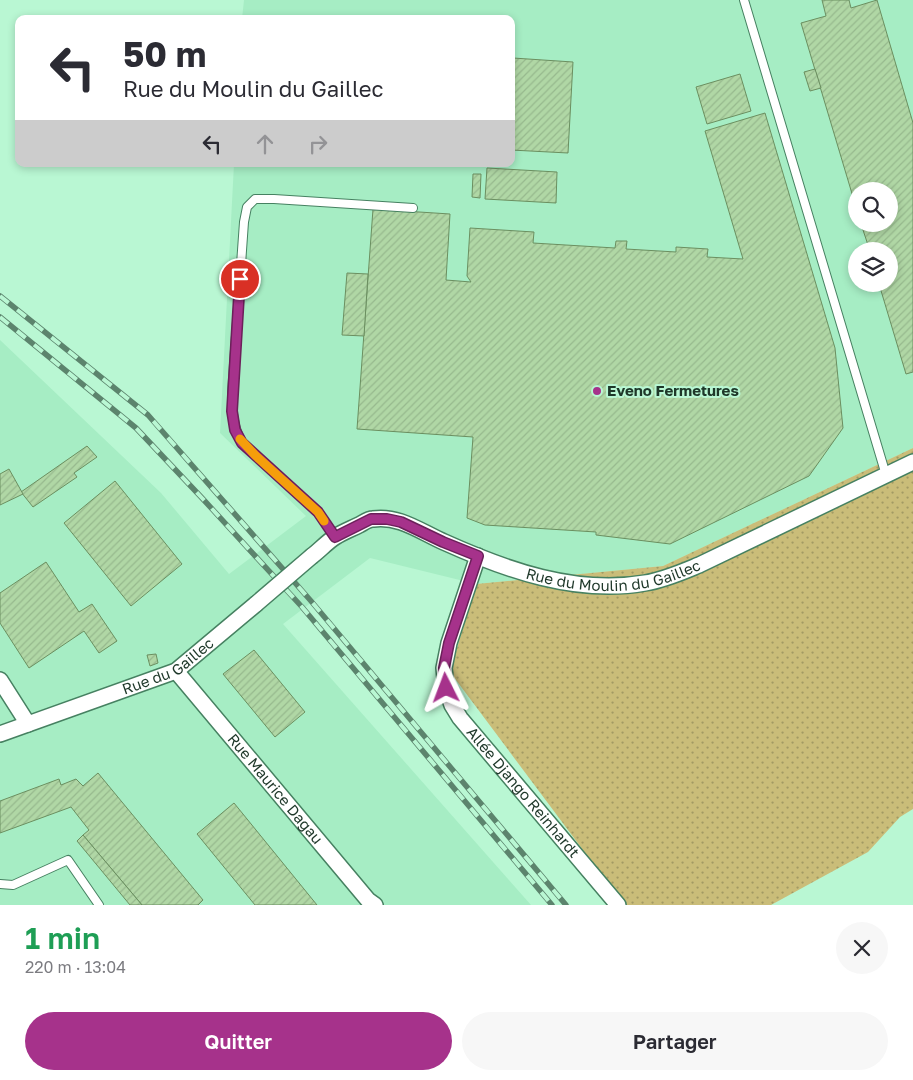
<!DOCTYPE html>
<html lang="fr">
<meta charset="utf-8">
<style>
:root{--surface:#fff;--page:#f7f7f7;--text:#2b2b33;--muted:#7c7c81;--accent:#a6328b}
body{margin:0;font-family:"Golos Text",sans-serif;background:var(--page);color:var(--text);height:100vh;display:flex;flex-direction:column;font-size:19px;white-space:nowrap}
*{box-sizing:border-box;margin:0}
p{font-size:16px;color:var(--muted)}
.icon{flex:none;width:28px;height:28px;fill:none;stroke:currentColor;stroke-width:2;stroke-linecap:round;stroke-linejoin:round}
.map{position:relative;height:905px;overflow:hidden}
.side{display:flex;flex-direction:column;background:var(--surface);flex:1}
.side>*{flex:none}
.banner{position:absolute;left:15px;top:15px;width:500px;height:152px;border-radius:10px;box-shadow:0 2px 8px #0003;background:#fff;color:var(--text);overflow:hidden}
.controls{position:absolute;left:848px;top:182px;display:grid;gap:10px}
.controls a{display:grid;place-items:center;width:50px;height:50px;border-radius:50%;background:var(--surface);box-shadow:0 2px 8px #0003;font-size:25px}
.pin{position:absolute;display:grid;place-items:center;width:42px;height:42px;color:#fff;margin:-21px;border:2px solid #fff;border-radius:50%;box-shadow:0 1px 5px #0007}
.me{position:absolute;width:55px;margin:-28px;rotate:357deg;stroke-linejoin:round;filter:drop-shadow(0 0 4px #0008)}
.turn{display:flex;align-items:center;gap:18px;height:105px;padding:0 25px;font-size:22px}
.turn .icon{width:65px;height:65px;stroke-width:2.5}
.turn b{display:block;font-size:35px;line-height:42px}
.lanes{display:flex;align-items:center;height:48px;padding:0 25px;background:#0003;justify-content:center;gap:25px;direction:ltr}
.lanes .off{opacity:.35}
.round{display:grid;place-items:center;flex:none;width:52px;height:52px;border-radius:26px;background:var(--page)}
.headline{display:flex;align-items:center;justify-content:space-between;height:85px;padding:0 25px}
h1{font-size:30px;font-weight:600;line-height:38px;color:#1e9e55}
.cta{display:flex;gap:10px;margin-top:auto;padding:10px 25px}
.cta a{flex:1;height:58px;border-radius:30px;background:var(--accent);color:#fff;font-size:20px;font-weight:600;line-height:58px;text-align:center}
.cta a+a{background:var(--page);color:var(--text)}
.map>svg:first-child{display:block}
.built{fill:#a6edc4;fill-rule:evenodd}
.grass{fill:url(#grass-dots)}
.building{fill:url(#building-hatch);stroke:#6b8f60}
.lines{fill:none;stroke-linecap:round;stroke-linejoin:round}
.service-casing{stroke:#468161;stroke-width:10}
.minor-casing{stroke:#468161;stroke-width:18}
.service{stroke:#fff;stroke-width:8}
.minor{stroke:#fff;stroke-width:15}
.rail-casing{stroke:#5c846d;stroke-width:5.5}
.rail{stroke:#b9f7d3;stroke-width:4;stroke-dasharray:11;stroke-linecap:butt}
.minor-bridge-casing{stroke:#468161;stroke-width:18;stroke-linecap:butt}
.minor-bridge{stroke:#fff;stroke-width:15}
.route-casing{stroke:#6c205a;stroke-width:12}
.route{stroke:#a6328b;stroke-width:9}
.slow{stroke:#f59e0b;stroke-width:9}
.poi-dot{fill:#a6328b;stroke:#b9f7d3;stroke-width:2}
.labels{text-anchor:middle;stroke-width:4;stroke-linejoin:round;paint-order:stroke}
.poi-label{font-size:15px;font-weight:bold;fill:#1e3729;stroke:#b9f7d3;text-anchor:start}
.street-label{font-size:15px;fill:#1e3729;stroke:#b9f7d3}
</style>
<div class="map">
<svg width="913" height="905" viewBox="0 0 913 905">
<defs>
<pattern id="grass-dots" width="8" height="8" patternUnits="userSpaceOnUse" patternTransform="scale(1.25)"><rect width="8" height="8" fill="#cabd79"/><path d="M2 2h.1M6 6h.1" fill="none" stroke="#a39a63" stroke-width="1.8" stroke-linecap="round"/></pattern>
<pattern id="building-hatch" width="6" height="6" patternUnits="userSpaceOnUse" patternTransform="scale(1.25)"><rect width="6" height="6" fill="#b0d7a5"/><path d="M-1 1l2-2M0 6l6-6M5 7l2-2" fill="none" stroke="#97b98e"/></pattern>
</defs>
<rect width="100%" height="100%" fill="#b9f7d3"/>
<path class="built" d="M244,0H913V448L663,566L476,584L370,558L283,624L531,905H0V340L161,493L229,574L306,516L220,433L234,164H511V19H242ZM856,191H889V224H856ZM856,251H889V284H856Z"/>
<polygon class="grass" points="913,448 913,809 900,817 868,852 771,905 624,905 450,672 476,584 663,566"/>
<g class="building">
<polygon points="822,0 849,0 851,8 877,0 913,123 913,372 906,374 879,284 889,284 889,251 870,251 861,224 889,224 889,191 856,191 856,207 801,23 826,16"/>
<polygon points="513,58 573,62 568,153 511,150 511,88"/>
<polygon points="815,69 821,88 810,91 804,72"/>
<polygon points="740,74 751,111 707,124 696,87"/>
<polygon points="765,113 835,348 843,428 809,476 670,544 596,535 596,532 485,525 467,518 473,437 357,429 373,209 450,214 446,280 471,282 467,276 470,228 534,232 533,243 615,248 616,241 627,241 626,249 676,252 676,247 708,249 707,257 743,259 705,131"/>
<polygon points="487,168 557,172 556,203 485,199"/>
<polygon points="473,174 481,174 480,198 472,197"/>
<polygon points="347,273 368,274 364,336 342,335"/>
<polygon points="87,446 97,457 74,473 77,477 33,507 21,492"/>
<polygon points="9,469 23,494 0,505 0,474"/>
<polygon points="115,481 182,564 131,606 64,523"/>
<polygon points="46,562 79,612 92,604 117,641 99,653 84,631 29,668 0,623 0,593"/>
<polygon points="254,650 305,712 275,737 223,674"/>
<polygon points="156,654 158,663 150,666 147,655"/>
<polygon points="98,773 203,900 198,905 142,905 83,835 89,830 71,807 0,833 0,801 59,779 61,785 76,779 83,786"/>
<polygon points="234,803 317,905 255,905 197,834"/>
<polygon points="83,835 142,905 130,905 77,841"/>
</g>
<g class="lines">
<defs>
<g id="service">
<polyline points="744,0 886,475"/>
<path d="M335,537L318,512L242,443C233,426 232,411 232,392L244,222L247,207L255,199H274L413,208"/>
<polyline points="0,884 13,885 68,860 99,905"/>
</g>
<g id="minor">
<path id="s1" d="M312,556C320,550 327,542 335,537C343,532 351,529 359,525C363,523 368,519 373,519C399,515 421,532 444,542C506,570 576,595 645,583C664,580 682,572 699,565L913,462"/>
<path id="s2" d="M478,556L449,643L444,668L446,688L452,705L460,718L618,905"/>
<path id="s3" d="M176,671L368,900L375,905"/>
<polyline points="0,680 28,724"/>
<path id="s4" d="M0,734L176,671L256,604"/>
</g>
</defs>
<use href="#service" class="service-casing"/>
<use href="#minor" class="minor-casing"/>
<use href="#service" class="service"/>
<use href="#minor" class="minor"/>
<defs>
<g id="rail">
<polyline points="0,296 148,415 311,601 566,905"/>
<polyline points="0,317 136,428 202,498 302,607 552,905"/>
</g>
</defs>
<use href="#rail" class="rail-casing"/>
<use href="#rail" class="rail"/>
<defs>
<polyline id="minor-bridge" points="256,604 312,556"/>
</defs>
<use href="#minor-bridge" class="minor-bridge-casing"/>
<use href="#minor-bridge" class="minor-bridge"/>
</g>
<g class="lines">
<defs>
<polyline id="route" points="240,279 232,411 235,430 242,443 318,512 335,537 371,519 387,519 401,522 443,542 478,556 449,643 444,668 446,688"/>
</defs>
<use href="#route" class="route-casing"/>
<use href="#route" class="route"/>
<polyline class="slow" points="240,439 255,455 318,512 324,521"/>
</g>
<circle class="poi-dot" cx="597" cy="391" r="5"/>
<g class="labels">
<g class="poi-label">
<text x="607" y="396">Eveno Fermetures</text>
</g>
<g class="street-label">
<text dy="5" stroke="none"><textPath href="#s1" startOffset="325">Rue du Moulin du Gaillec</textPath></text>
<text dy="5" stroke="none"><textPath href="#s4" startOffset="182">Rue du Gaillec</textPath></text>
<text dy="5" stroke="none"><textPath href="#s3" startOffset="154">Rue Maurice Dagau</textPath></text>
<text dy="5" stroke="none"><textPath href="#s2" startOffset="268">Allée Django Reinhardt</textPath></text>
</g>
</g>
</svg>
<div class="controls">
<a><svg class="icon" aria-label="search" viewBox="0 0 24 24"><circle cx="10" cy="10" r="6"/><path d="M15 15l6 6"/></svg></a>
<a><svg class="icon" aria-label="layers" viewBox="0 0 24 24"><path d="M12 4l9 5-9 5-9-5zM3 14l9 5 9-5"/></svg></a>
</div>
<div class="pin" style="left:240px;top:279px;background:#d93025"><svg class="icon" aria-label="arrive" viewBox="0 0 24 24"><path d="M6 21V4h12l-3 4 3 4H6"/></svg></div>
<svg class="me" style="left:446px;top:688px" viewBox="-20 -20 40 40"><path d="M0-17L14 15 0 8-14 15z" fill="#a6328b" stroke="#fff" stroke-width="4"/></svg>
<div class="banner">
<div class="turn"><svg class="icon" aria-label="left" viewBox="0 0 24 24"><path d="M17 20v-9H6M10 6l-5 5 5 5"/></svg><div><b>50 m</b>Rue du Moulin du Gaillec</div></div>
<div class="lanes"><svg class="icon" aria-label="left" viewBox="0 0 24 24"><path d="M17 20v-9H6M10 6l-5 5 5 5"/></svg><svg class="icon off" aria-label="ahead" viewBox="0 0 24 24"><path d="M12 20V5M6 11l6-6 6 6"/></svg><svg class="icon off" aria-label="right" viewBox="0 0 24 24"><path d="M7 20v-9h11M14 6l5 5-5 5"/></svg></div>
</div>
</div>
<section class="side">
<div class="headline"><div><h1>1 min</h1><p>220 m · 13:04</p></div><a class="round"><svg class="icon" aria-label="close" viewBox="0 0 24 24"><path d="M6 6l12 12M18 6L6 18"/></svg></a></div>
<div class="cta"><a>Quitter</a><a>Partager</a></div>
</section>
